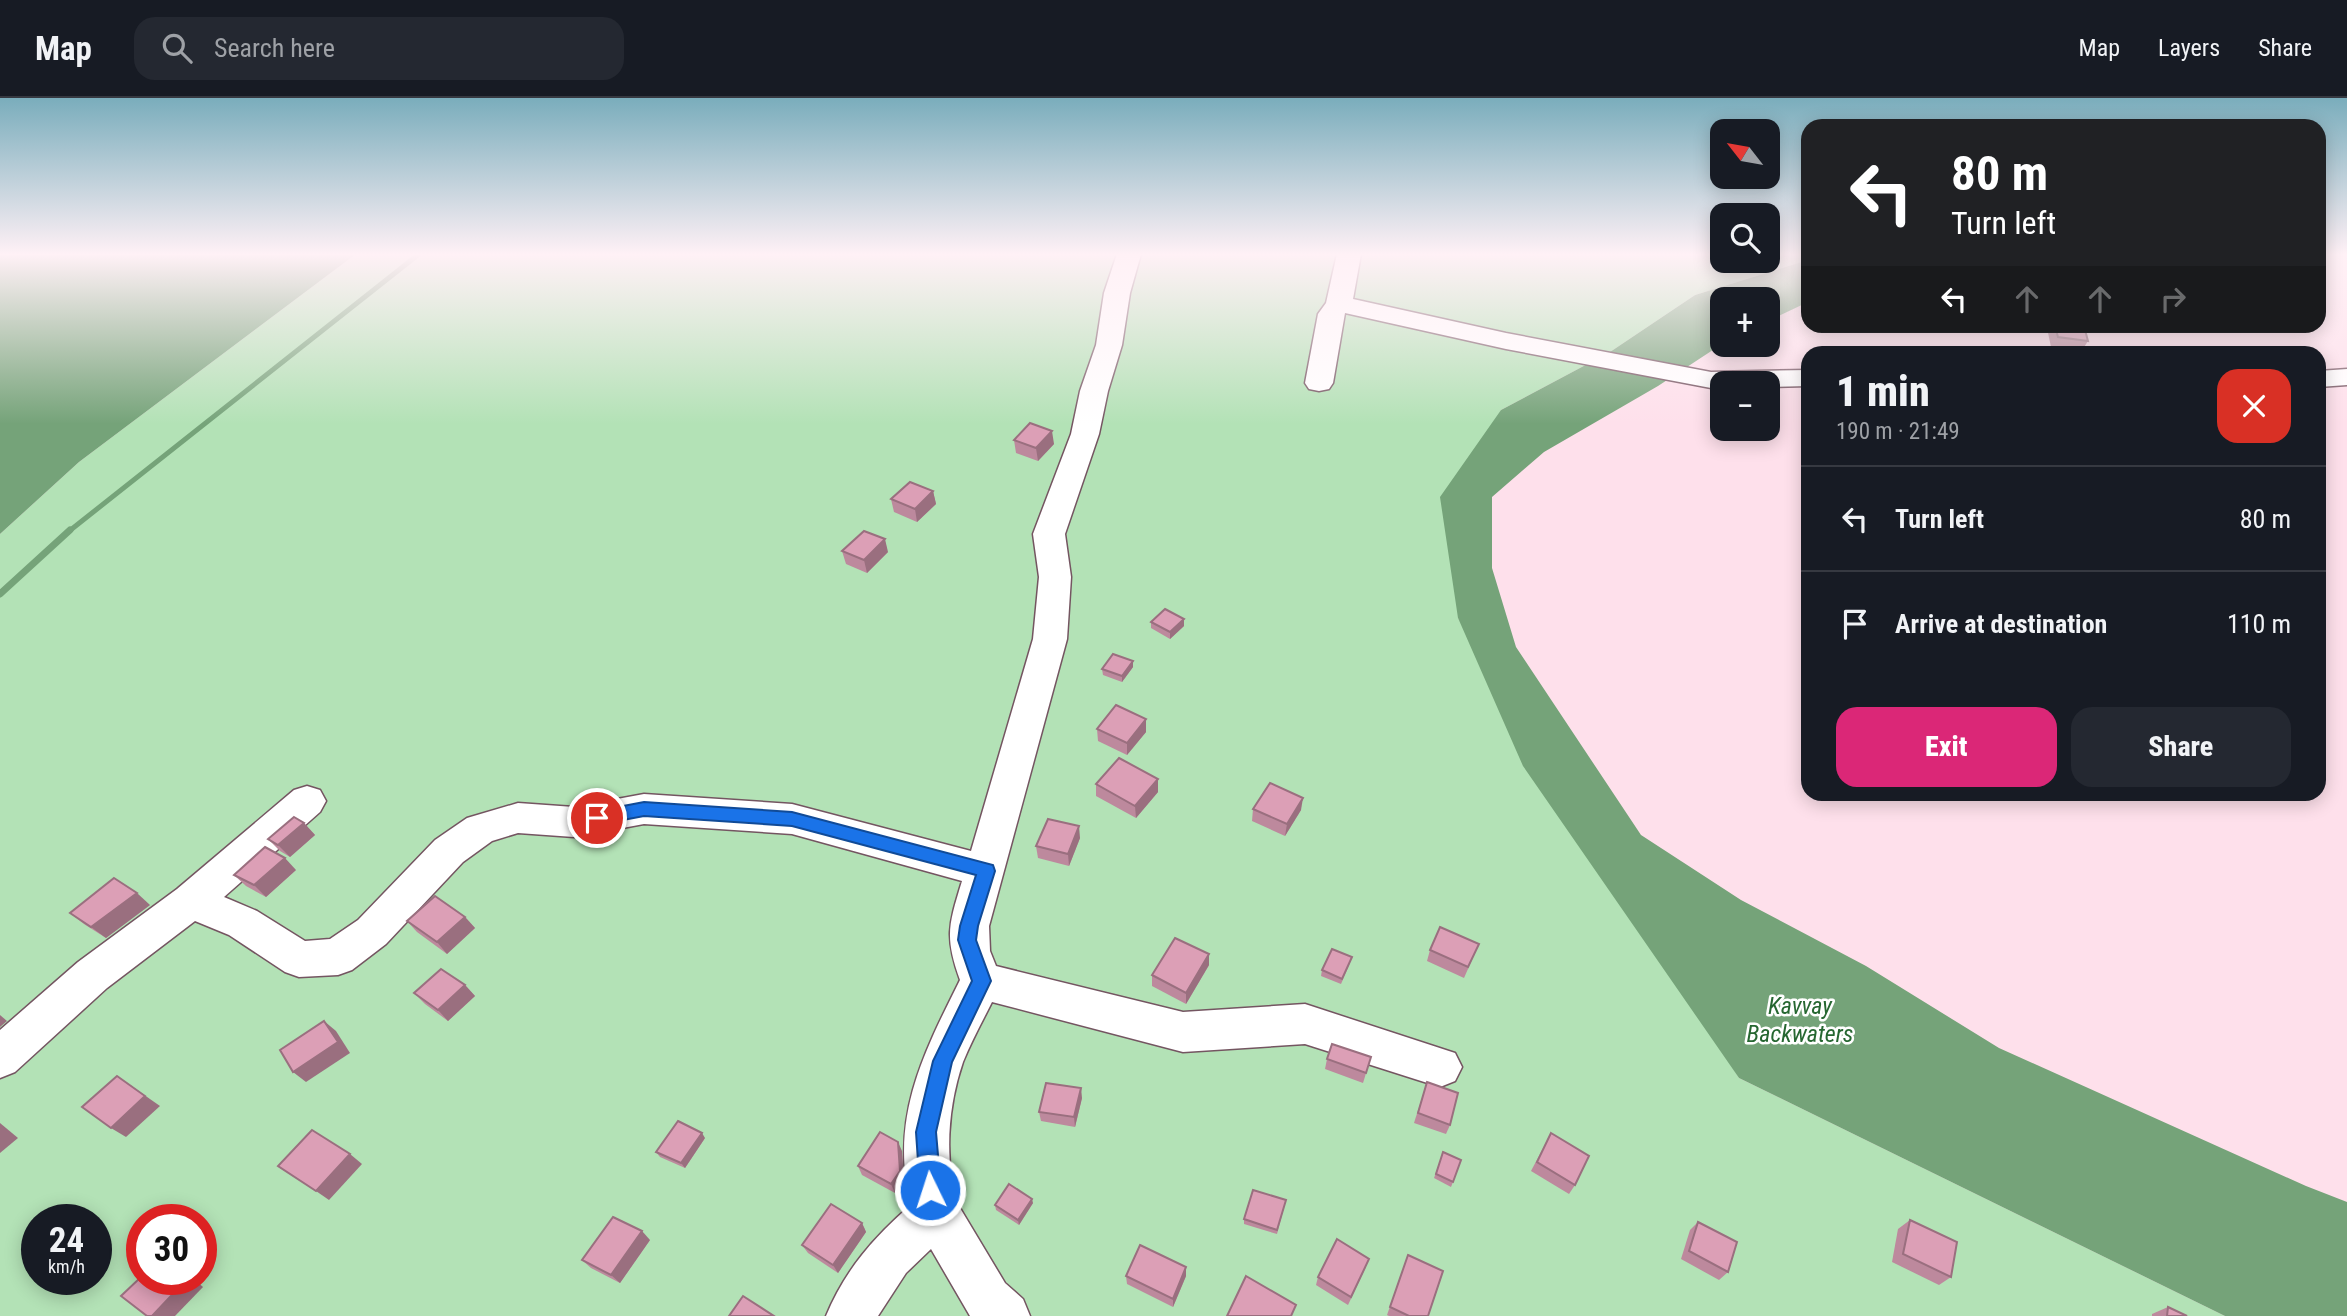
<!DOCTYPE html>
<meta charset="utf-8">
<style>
:root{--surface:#171b24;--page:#242831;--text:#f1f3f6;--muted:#9ea1a6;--line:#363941;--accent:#db2777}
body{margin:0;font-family:"Roboto Condensed",sans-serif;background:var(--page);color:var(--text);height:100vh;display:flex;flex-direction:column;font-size:26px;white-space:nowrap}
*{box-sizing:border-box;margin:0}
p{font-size:23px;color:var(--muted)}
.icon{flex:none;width:38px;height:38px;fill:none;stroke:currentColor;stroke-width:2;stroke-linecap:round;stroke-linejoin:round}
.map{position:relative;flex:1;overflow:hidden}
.sheet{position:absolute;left:1801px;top:248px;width:525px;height:455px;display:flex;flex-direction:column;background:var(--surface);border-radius:21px;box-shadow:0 4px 18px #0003}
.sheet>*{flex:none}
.guide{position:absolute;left:1801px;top:21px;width:525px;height:214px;border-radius:21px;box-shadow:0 4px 18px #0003;background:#202124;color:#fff;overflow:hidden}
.needle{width:46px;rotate:301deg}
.fabs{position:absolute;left:1710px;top:21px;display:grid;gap:14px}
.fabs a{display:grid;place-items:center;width:70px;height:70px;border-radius:14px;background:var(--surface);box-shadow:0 4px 18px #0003;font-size:35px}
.speed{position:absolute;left:21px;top:1106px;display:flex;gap:14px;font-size:35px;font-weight:700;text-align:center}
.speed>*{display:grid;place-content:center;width:91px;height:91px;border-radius:50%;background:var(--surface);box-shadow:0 4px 18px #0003;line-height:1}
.speed small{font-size:18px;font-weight:400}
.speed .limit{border:10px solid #d22;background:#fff;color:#111}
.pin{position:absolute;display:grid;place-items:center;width:60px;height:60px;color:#fff;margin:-30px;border:4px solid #fff;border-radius:50%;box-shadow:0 2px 7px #0007}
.me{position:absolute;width:77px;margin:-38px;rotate:356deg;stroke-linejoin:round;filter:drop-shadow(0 0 5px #0008)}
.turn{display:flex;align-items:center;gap:24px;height:147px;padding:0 35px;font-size:32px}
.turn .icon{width:91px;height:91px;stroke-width:2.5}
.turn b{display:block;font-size:49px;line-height:60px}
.lanes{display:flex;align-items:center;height:66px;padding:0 35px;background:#0003;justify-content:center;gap:35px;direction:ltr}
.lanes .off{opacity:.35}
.round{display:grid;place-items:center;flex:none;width:74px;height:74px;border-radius:21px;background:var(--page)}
.headline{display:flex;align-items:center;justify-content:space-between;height:119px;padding:0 35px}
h1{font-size:42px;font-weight:800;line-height:52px}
.action{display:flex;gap:14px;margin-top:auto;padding:14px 35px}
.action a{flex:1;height:80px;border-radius:21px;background:var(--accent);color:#fff;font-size:28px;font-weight:800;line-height:80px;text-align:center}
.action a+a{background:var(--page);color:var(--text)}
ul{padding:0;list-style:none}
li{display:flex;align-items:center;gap:21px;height:105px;padding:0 35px;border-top:2px solid var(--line)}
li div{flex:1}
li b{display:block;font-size:26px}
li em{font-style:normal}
header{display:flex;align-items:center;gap:42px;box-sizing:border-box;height:98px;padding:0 35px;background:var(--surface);border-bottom:2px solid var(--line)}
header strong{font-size:33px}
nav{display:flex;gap:38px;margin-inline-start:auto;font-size:24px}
.search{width:490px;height:63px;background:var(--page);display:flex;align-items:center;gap:18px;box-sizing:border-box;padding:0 24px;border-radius:21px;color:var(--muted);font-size:26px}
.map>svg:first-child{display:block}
.green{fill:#b3e2b6;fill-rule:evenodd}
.water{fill:#75a379}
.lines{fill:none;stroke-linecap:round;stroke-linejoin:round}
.stream-far1{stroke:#75a379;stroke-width:5}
.stream{stroke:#75a379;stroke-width:7}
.minor-casing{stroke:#745561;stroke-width:3}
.minor{fill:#fff;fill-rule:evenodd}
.wall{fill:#bd899d}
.shaded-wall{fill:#9a6f7f}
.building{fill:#dc9fb6;stroke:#9a6f7f;stroke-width:2}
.route{fill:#1a73e8;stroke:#114b97;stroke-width:2}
.labels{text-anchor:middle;stroke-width:5;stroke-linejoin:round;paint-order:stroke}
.near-water-label{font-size:24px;font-style:italic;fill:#266731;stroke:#fff}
</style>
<header>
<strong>Map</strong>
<div class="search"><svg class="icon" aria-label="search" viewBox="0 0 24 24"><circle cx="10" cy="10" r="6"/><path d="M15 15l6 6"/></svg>Search here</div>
<nav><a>Map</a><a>Layers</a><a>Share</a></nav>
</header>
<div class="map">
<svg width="2347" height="1218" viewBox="0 0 2347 1218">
<rect width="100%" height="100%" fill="#fee0eb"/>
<path class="green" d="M356,156H1722V163H1768V156H1808V162L1695,197L1610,254L1501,312L1458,520L1739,980L2225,1218H0V436L79,364ZM37,1122H96V1181H37ZM142,1122H201V1181H142Z"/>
<g class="water">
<polygon points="0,156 356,156 79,364 0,436"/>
<polygon points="1808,162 1808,204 1768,223 1768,201 1722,201 1722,246 1658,288 1544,354 1492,399 1492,470 1516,549 1641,737 1741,802 1866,868 1999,950 2306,1088 2347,1104 2347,1218 2225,1218 1739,980 1523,668 1458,520 1440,399 1501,312 1610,254 1695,197"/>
</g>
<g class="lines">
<polyline class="stream-far1" points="68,434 419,156"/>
<polyline class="stream" points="0,496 70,432"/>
<defs>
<g id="minor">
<path d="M1117,156H1141L1130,195L1122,247L1108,293L1099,336L1065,436L1071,479L1067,541L989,828L990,853L996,868L1183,914L1305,906L1455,955L1462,969L1455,983L1440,989L1305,946L1183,954L992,904C982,924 971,944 963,964C948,1008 944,1060 957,1105L1005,1185L1023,1201L1030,1218H970L931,1151L906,1175L878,1218H826C845,1172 874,1139 911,1107C889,1022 923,956 960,882C944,838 949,826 962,783L792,736L644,726L574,739L518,735L492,743L463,764L386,846L352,872L338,877L299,879L285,874L229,837L195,823L107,890L15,974L0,980V932L78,864L177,791L294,692L307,688L320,692L326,703L320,714L224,799L257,813L305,843L330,841L358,822L435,742L467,720L518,705L574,709L644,696L792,706L971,753L1033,541L1039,479L1033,436L1071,336L1080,293L1096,247L1104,195Z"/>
<polygon points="1337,156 1361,156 1353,201 1506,235 1711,274 1808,272 1808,288 1768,289 1768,285 1722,285 1722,290 1711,290 1506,251 1345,215 1333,285 1329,291 1319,293 1309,291 1305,285 1318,216 1326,205"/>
<polygon points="2347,271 2347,287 2319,289 2319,273"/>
</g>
</defs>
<use href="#minor" class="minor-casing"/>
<use href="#minor" class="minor"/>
</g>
<g class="wall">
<polygon points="2049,228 2084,228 2088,243 2081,254 2051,249 2047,230"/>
<polygon points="1014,342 1054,346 1038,363 1016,355"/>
<polygon points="933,393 936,406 917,424 894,414 891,401"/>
<polygon points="842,453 888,454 867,475 846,466"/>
<polygon points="1184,521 1184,528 1170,541 1151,530 1151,524"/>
<polygon points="1133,563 1133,569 1122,584 1103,577 1102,571"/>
<polygon points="1146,621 1146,634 1127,657 1098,643 1097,631"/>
<polygon points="1096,686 1158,694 1136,720 1096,698"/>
<polygon points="1253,711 1301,712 1285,738 1252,723"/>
<polygon points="304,725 315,737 290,759 280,753 268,741"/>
<polygon points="1080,740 1069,768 1038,760 1036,748"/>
<polygon points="296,772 266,799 246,788 234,777"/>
<polygon points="150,807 106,840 84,826 70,815"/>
<polygon points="465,819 475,830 447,856 417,834 407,823"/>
<polygon points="1479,846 1464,880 1427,863 1430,852"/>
<polygon points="1209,856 1209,867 1186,906 1152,888 1152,877"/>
<polygon points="1350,865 1341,886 1321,878 1322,872"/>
<polygon points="465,887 475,898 448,923 425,906 414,895"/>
<polygon points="1371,959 1363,985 1325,971 1327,961"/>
<polygon points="1427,984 1450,1027 1446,1036 1414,1025"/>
<polygon points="1082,1000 1075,1029 1041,1023 1039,1014"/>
<polygon points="1551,1035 1575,1087 1569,1096 1531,1073"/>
<polygon points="705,1040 685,1070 660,1059 656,1054"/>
<polygon points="902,1053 904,1082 895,1095 862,1077 858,1068"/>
<polygon points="1443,1054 1453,1084 1451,1089 1434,1080"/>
<polygon points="1286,1102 1277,1136 1244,1126 1244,1121"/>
<polygon points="1033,1105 1019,1127 996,1112 995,1107"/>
<polygon points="1910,1122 1951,1179 1939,1187 1892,1164 1898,1131"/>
<polygon points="1698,1124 1728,1174 1719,1182 1681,1161 1690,1132"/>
<polygon points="862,1125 866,1134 838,1175 808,1155 802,1147"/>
<polygon points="650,1142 620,1185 591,1170 582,1162"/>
<polygon points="1408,1157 1428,1218 1389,1218 1387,1217"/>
<polygon points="1366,1169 1348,1207 1316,1187 1318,1179"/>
<polygon points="1126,1178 1186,1178 1173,1209 1127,1186"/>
<polygon points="2168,1209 2187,1218 2152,1218 2152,1216"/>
</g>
<g class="shaded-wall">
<polygon points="1052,333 1054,346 1038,363 1036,350"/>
<polygon points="933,393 936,406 917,424 915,411"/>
<polygon points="885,441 888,454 867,475 864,462"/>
<polygon points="1184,521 1184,528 1170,541 1170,534"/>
<polygon points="1133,563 1133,569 1122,584 1122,578"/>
<polygon points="1146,621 1146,634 1127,657 1127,645"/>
<polygon points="1158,681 1158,694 1136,720 1135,708"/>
<polygon points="1303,700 1301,712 1285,738 1287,726"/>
<polygon points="304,725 315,737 290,759 278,747"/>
<polygon points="1079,728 1080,740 1069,768 1068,756"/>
<polygon points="285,760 296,772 266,799 254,787"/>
<polygon points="137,795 150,807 106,840 91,829"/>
<polygon points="465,819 475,830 447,856 437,844"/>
<polygon points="1209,856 1209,867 1186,906 1186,895"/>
<polygon points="465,887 475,898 448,923 438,912"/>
<polygon points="0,917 7,923 0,929"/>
<polygon points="324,923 336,933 350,955 306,984 293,974"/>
<polygon points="117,978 160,1008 126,1039 111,1030"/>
<polygon points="1081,990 1082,1000 1075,1029 1074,1019"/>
<polygon points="0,1025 18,1040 0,1055"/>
<polygon points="702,1035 705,1040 685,1070 681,1065"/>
<polygon points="898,1044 902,1053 904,1082 895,1095 891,1086"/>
<polygon points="350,1056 362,1066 329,1102 316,1093"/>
<polygon points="1032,1101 1033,1105 1019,1127 1018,1122"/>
<polygon points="862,1125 866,1134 838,1175 833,1167"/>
<polygon points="642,1133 650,1142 620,1185 611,1177"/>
<polygon points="1186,1169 1186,1178 1173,1209 1173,1201"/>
<polygon points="187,1181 194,1181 203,1189 175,1218 152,1218"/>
</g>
<g class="building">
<polygon points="2055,228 2084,228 2088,243 2058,239"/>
<polygon points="1030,325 1052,333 1036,350 1014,342"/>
<polygon points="910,384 933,393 915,411 891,401"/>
<polygon points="864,433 885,441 864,462 842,453"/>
<polygon points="1165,511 1184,521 1170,534 1151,524"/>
<polygon points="1113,556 1133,563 1122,578 1102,571"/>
<polygon points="1116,607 1146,621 1127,645 1097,631"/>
<polygon points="1119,660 1158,681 1135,708 1096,686"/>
<polygon points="1270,685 1303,700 1287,726 1253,711"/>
<polygon points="294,719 304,725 278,747 268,741"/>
<polygon points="1048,721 1079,728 1068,756 1036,748"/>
<polygon points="265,749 285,760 254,787 234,777"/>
<polygon points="114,780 137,795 91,829 70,815"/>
<polygon points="435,798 465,819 437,844 407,823"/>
<polygon points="1440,829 1479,846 1468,869 1430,852"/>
<polygon points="1175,840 1209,856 1186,895 1152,877"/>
<polygon points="1332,851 1352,859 1342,881 1322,872"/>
<polygon points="441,871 465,887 438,912 414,895"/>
<polygon points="324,923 338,944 293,974 280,952"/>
<polygon points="1332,946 1371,959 1366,975 1327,961"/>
<polygon points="117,978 145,998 111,1030 82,1009"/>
<polygon points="1427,984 1458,995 1450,1027 1418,1015"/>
<polygon points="1046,985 1081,990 1074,1019 1039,1014"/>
<polygon points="678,1023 702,1035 681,1065 656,1054"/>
<polygon points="312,1032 350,1056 316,1093 278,1068"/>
<polygon points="880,1034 898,1044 900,1073 891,1086 858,1068"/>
<polygon points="1551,1035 1589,1058 1575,1087 1537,1064"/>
<polygon points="1443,1054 1461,1062 1453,1084 1436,1076"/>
<polygon points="1009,1086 1032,1101 1018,1122 995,1107"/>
<polygon points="1253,1092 1286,1102 1277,1132 1244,1121"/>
<polygon points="831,1106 862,1125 833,1167 802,1147"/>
<polygon points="613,1119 642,1133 611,1177 582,1162"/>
<polygon points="1910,1122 1957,1144 1951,1179 1903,1156"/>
<polygon points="1698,1124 1737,1144 1728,1174 1689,1153"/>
<polygon points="1337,1141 1369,1161 1351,1199 1318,1179"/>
<polygon points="1140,1147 1186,1169 1173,1201 1126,1178"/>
<polygon points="1408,1157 1443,1173 1428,1218 1409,1218 1390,1209"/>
<polygon points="142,1178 142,1181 187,1181 152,1218 147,1218 121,1198"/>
<polygon points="1246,1178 1296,1207 1291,1218 1227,1218"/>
<polygon points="743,1198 774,1218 729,1218"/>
<polygon points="2168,1209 2187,1218 2167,1218"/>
</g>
<linearGradient id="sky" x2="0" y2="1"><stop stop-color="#7aadbc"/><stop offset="0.48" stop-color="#fff1f6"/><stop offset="1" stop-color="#fff1f6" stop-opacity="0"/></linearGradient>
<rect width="2347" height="326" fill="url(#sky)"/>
<polygon class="route" points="644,704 792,714 993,767 995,773 978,828 976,842 991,883 952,964 936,1034 941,1092 938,1099 930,1102 923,1099 920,1092 916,1034 933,963 972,883 958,842 960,828 976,777 792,728 644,718 597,727 591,725 589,720 591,715 597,713"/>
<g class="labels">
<g class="near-water-label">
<text x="1800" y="916">Kavvay<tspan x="1800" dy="28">Backwaters</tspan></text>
</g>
</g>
</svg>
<div class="fabs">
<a><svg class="needle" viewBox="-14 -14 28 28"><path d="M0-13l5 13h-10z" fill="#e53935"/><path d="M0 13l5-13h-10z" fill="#9ea1a6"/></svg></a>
<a><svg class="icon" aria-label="search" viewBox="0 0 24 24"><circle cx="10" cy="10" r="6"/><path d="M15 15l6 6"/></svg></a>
<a>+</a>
<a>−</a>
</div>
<div class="speed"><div>24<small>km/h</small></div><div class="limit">30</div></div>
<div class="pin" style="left:597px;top:720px;background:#d93025"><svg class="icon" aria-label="arrive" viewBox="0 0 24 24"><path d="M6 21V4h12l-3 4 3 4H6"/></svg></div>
<svg class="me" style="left:930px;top:1092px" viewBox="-20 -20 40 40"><circle r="17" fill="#1a73e8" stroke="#fff" stroke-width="3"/><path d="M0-11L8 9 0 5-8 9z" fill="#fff"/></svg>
<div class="guide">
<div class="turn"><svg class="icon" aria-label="left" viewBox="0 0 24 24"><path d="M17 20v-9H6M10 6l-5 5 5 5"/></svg><div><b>80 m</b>Turn left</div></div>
<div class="lanes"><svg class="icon" aria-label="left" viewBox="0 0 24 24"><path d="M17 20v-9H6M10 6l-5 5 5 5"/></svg><svg class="icon off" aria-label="ahead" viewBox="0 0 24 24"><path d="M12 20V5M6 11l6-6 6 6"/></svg><svg class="icon off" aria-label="ahead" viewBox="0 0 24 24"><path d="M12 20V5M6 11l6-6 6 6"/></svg><svg class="icon off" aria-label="right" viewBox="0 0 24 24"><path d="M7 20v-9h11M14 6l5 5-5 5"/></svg></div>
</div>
<section class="sheet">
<div class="headline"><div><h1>1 min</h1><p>190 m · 21:49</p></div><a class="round" style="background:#d93025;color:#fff"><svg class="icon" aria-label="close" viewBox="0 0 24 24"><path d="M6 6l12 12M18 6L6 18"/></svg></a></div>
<ul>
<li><svg class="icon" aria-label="left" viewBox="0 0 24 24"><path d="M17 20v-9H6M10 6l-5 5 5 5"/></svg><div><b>Turn left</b></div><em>80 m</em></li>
<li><svg class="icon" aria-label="arrive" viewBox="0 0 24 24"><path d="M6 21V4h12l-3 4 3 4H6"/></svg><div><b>Arrive at destination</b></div><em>110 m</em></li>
</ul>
<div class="action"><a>Exit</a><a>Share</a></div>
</section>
</div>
